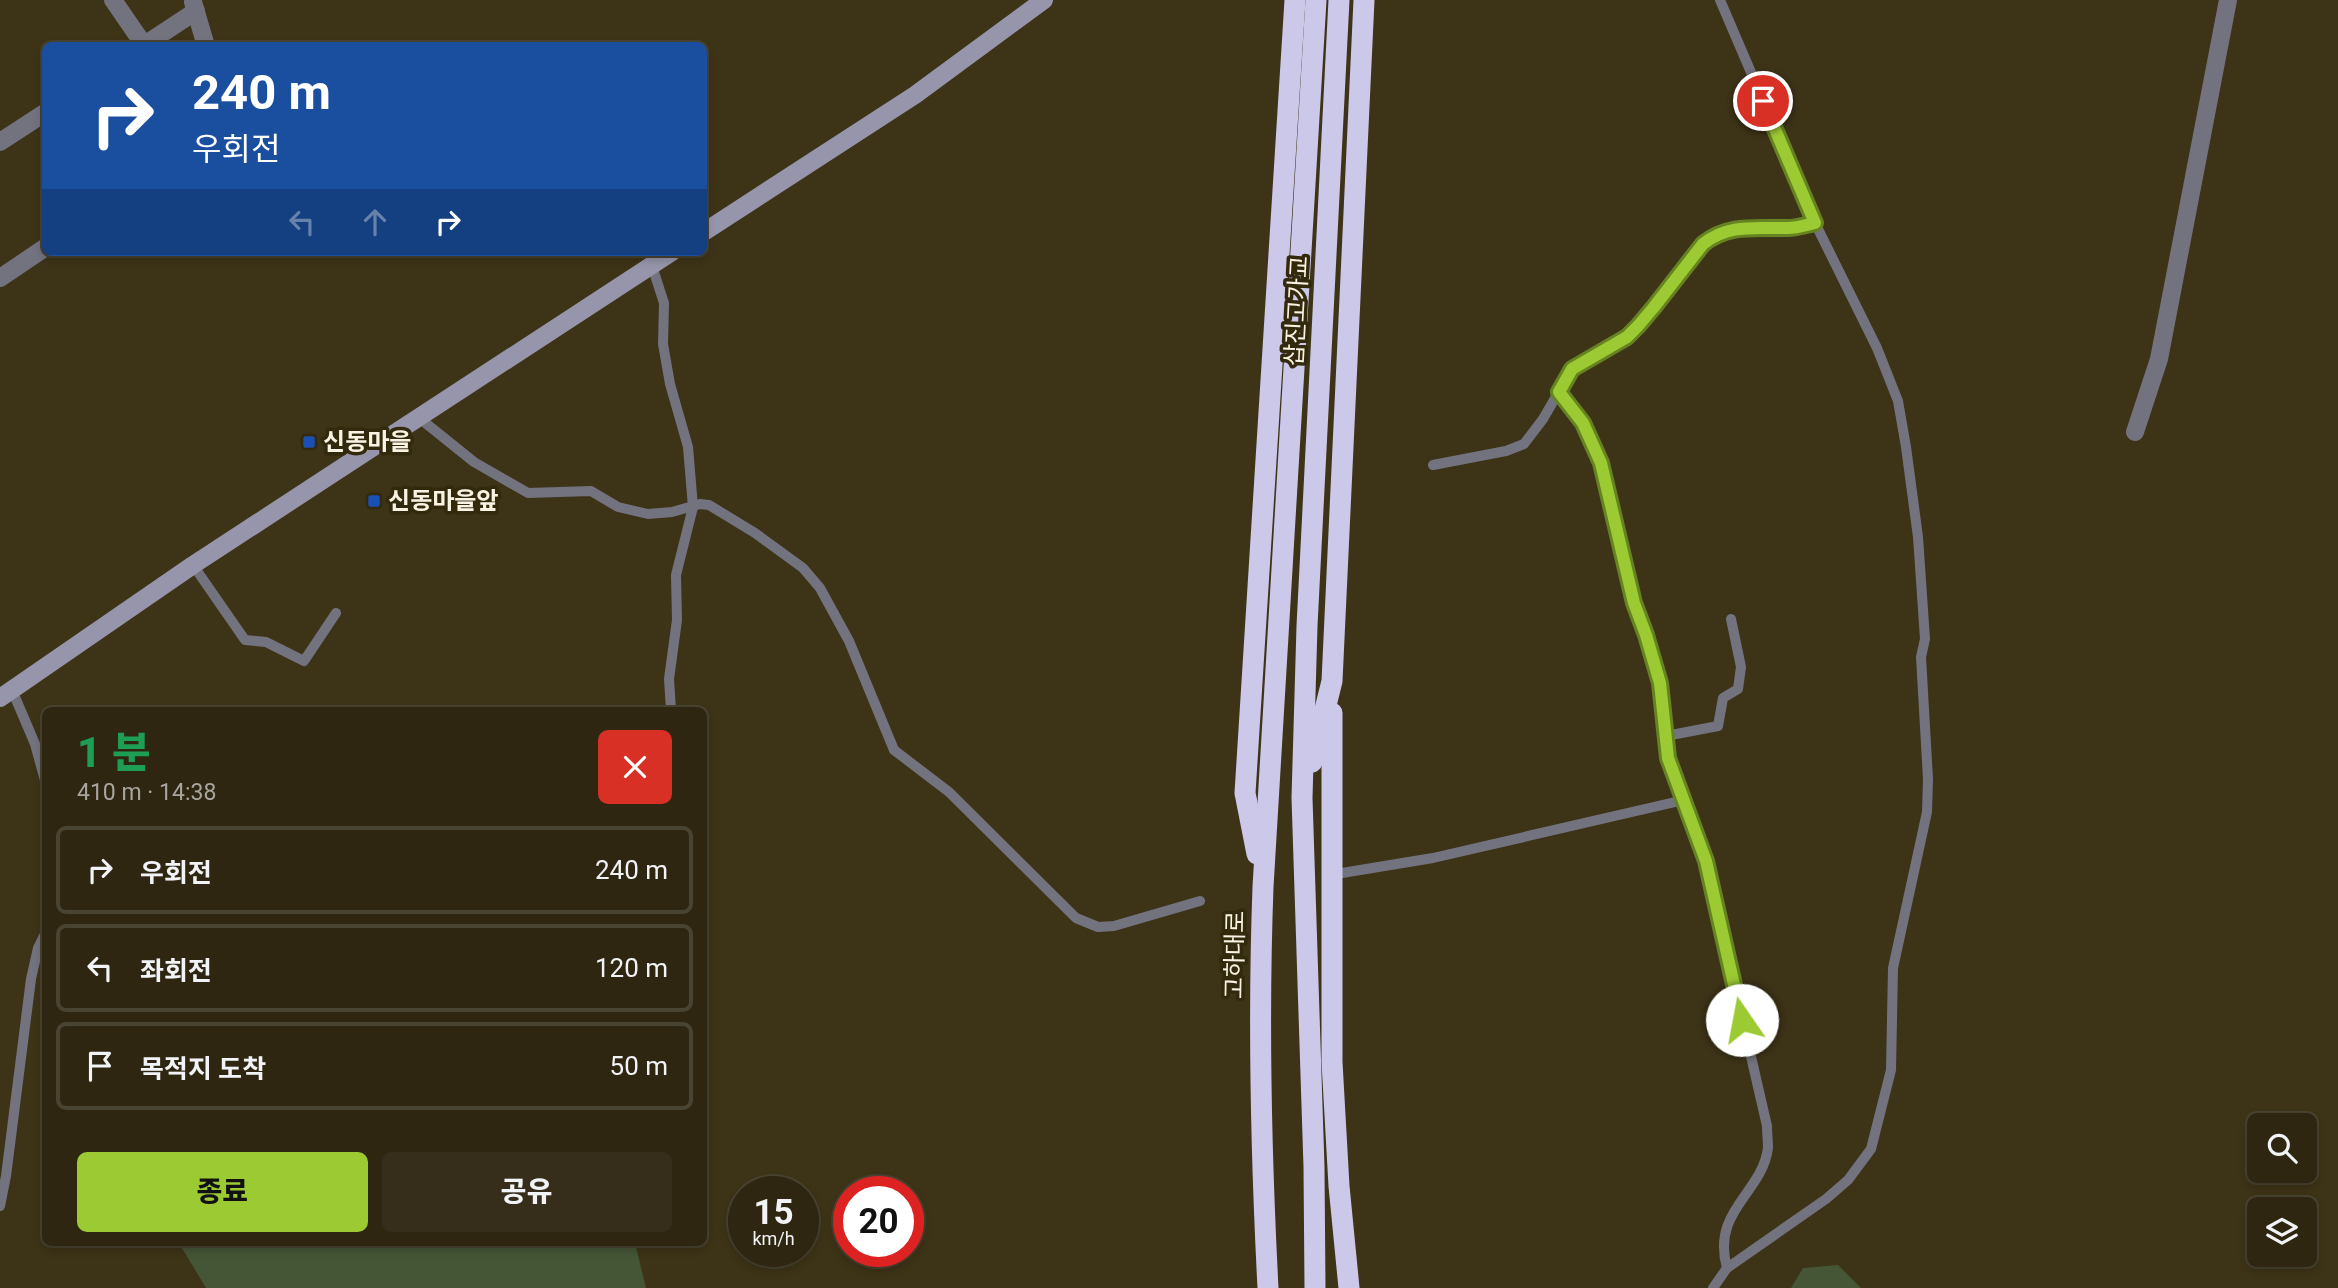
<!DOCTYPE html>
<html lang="ko">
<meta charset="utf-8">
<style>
:root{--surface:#2e2611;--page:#362e1a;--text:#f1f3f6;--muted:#a7a59f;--line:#494331;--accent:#9cca32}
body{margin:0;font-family:Roboto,"Noto Sans KR",sans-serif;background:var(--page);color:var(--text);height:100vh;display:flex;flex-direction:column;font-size:26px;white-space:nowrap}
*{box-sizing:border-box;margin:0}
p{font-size:23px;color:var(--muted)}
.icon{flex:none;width:38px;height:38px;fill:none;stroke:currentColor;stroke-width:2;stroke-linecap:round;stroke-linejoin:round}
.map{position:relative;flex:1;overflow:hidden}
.sheet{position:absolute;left:42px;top:707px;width:665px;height:539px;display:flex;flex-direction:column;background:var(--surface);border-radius:10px;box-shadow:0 4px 10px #0003,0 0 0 2px var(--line)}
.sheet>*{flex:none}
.banner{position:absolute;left:42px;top:42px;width:665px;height:214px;border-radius:10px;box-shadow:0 4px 10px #0003,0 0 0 2px var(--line);background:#1a4fa0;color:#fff;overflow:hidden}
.tools{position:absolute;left:2247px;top:1113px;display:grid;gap:14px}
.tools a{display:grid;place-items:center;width:70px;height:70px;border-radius:10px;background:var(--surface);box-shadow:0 4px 10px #0003,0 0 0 2px var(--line);font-size:35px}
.speed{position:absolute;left:728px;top:1176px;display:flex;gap:14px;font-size:35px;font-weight:700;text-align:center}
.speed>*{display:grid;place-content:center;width:91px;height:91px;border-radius:50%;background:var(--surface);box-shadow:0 4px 10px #0003,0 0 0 2px var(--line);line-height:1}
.speed small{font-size:18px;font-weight:400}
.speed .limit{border:10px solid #d22;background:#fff;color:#111}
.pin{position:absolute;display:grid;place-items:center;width:60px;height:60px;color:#fff;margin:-30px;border:4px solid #fff;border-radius:50%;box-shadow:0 2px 7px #0007}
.me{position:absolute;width:77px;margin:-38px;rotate:348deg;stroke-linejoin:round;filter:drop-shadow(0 0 5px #0008)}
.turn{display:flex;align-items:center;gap:24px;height:147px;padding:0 35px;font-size:32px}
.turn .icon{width:91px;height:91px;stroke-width:2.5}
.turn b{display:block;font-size:49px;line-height:60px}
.lanes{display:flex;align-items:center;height:66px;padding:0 35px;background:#0003;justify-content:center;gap:35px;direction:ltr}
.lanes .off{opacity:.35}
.round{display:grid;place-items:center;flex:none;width:74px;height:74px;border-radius:10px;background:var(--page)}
.headline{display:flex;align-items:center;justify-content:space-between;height:119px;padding:0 35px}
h1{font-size:42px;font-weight:800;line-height:52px;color:#1e9e55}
.cta{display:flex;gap:14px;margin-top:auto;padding:14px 35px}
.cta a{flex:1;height:80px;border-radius:10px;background:var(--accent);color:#111;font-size:28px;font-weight:800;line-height:80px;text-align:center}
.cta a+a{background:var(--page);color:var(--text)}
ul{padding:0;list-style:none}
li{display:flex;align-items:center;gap:21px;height:88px;margin:0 14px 10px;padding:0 21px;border:4px solid var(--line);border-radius:10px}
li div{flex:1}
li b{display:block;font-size:26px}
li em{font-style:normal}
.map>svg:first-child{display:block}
.green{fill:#455637}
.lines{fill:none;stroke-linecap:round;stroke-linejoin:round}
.lane{stroke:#737380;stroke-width:10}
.street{stroke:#737380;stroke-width:18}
.secondary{stroke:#9795ab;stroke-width:18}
.highway{stroke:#cbc8ea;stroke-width:21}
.route-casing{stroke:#658320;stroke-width:18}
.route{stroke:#9cca32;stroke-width:12}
.transit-dot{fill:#1a4fb4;stroke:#33290c;stroke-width:2.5}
.labels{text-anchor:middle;stroke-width:7;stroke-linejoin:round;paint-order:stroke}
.street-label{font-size:24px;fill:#f9f3e3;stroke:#33290c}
.poi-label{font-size:24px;font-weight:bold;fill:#f9f3e3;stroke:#33290c;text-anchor:start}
</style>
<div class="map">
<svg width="2338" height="1288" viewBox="0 0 2338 1288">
<rect width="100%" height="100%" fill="#3d3317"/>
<g class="green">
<polygon points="179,1243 635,1243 646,1288 206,1288"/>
<polygon points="1838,1265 1861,1288 1791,1288 1803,1268"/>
</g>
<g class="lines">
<g class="lane">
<polyline points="652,266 664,303 663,344 670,384 688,447 693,507 676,575 677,620 669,679 671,710"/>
<path d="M1559,392L1583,423L1601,463L1634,603L1646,635L1660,683L1668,758L1706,861L1767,1126C1767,1133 1768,1141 1768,1148C1762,1194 1711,1210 1727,1268"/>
<polyline points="418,417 474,462 528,493 591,491 618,507 648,514 672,512 700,504 709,505 755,533 803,568 820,588 849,641 894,750 949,792 1076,918 1098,927 1114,926 1200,901"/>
<path d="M1433,465L1506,451L1524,444L1543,419L1572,369L1627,336L1655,307L1703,244C1729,223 1757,229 1788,228C1797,228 1806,225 1815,223"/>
<polyline points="193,565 245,640 266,642 304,661 336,613"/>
<polyline points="12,690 35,744 46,784"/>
<polyline points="1666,736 1718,726 1723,698 1738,689 1741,667 1731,619"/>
<polyline points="1342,873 1433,858 1684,800"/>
<polyline points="0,1206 6,1176 31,979 38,948 46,932"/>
<polyline points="1713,1288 1727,1268 1826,1199 1848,1180 1871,1149 1891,1070 1893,968 1927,812 1928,779 1921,657 1925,639 1918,537 1906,447 1898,401 1877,348 1819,231 1720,0"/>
</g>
<g class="street">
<polyline points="113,0 144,45"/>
<polyline points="193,2 206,46"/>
<polyline points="143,46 196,11"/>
<polyline points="0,142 46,112"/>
<polyline points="0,278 46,247"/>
<polyline points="2135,432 2159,359 2228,0"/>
</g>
<g class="secondary">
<polyline points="704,232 915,95 1044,0"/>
<polyline points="0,698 193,565 672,252"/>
</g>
<g class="highway">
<polyline points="1332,713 1332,1062 1339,1186 1349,1288"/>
<polyline points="1312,762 1332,681 1364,0"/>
<polyline points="1257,854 1245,793 1295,0"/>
<path d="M1268,1288C1261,1154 1258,1021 1263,887L1316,0"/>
<polyline points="1315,1288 1314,1167 1302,798 1307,626 1339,0"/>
</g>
</g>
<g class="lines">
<defs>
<path id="route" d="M1742,1020L1706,861L1668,758L1660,683L1646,635L1634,603L1601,463L1583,423L1559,392L1572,369L1627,337L1638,326L1654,307L1703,244C1729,223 1757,229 1788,228C1797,228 1806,225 1815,223L1763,101"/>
</defs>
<use href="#route" class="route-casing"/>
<use href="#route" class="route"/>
</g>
<g class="transit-dot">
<rect x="302" y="435" width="14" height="14" rx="3.5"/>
<rect x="367" y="494" width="14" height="14" rx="3.5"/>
</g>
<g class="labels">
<g class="street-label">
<text transform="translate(1297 311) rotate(-87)" y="8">삽진고가교</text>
<text transform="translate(1235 955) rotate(-89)" y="8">고하대로</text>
</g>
<g class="poi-label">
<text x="323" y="450">신동마을</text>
<text x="388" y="509">신동마을앞</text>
</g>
</g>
</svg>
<div class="tools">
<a><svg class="icon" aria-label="search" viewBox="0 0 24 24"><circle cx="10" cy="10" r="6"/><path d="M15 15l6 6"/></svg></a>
<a><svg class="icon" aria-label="layers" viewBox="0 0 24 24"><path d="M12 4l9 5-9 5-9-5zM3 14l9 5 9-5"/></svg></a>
</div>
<div class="speed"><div>15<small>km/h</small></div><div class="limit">20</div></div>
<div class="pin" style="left:1763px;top:101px;background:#d93025"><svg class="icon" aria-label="arrive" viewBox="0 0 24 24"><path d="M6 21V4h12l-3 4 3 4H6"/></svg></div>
<svg class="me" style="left:1742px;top:1020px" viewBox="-20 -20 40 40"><circle r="19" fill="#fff"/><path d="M0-13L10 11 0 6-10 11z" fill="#9cca32"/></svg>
<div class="banner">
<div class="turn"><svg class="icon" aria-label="right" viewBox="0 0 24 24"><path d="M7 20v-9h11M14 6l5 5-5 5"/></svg><div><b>240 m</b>우회전</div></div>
<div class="lanes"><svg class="icon off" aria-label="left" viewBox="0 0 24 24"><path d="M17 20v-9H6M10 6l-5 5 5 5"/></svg><svg class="icon off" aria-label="ahead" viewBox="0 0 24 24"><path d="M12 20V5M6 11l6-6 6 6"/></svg><svg class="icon" aria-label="right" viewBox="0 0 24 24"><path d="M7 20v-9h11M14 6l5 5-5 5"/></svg></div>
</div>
<section class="sheet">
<div class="headline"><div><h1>1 분</h1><p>410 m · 14:38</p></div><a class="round" style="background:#d93025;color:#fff"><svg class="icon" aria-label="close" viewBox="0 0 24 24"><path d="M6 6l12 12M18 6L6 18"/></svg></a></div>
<ul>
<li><svg class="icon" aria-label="right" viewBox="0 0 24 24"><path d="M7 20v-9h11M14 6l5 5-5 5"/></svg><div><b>우회전</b></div><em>240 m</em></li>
<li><svg class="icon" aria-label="left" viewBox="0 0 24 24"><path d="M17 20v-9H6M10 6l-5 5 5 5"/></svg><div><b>좌회전</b></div><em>120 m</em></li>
<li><svg class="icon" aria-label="arrive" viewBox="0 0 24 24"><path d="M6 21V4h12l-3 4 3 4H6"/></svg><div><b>목적지 도착</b></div><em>50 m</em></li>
</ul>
<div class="cta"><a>종료</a><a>공유</a></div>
</section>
</div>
